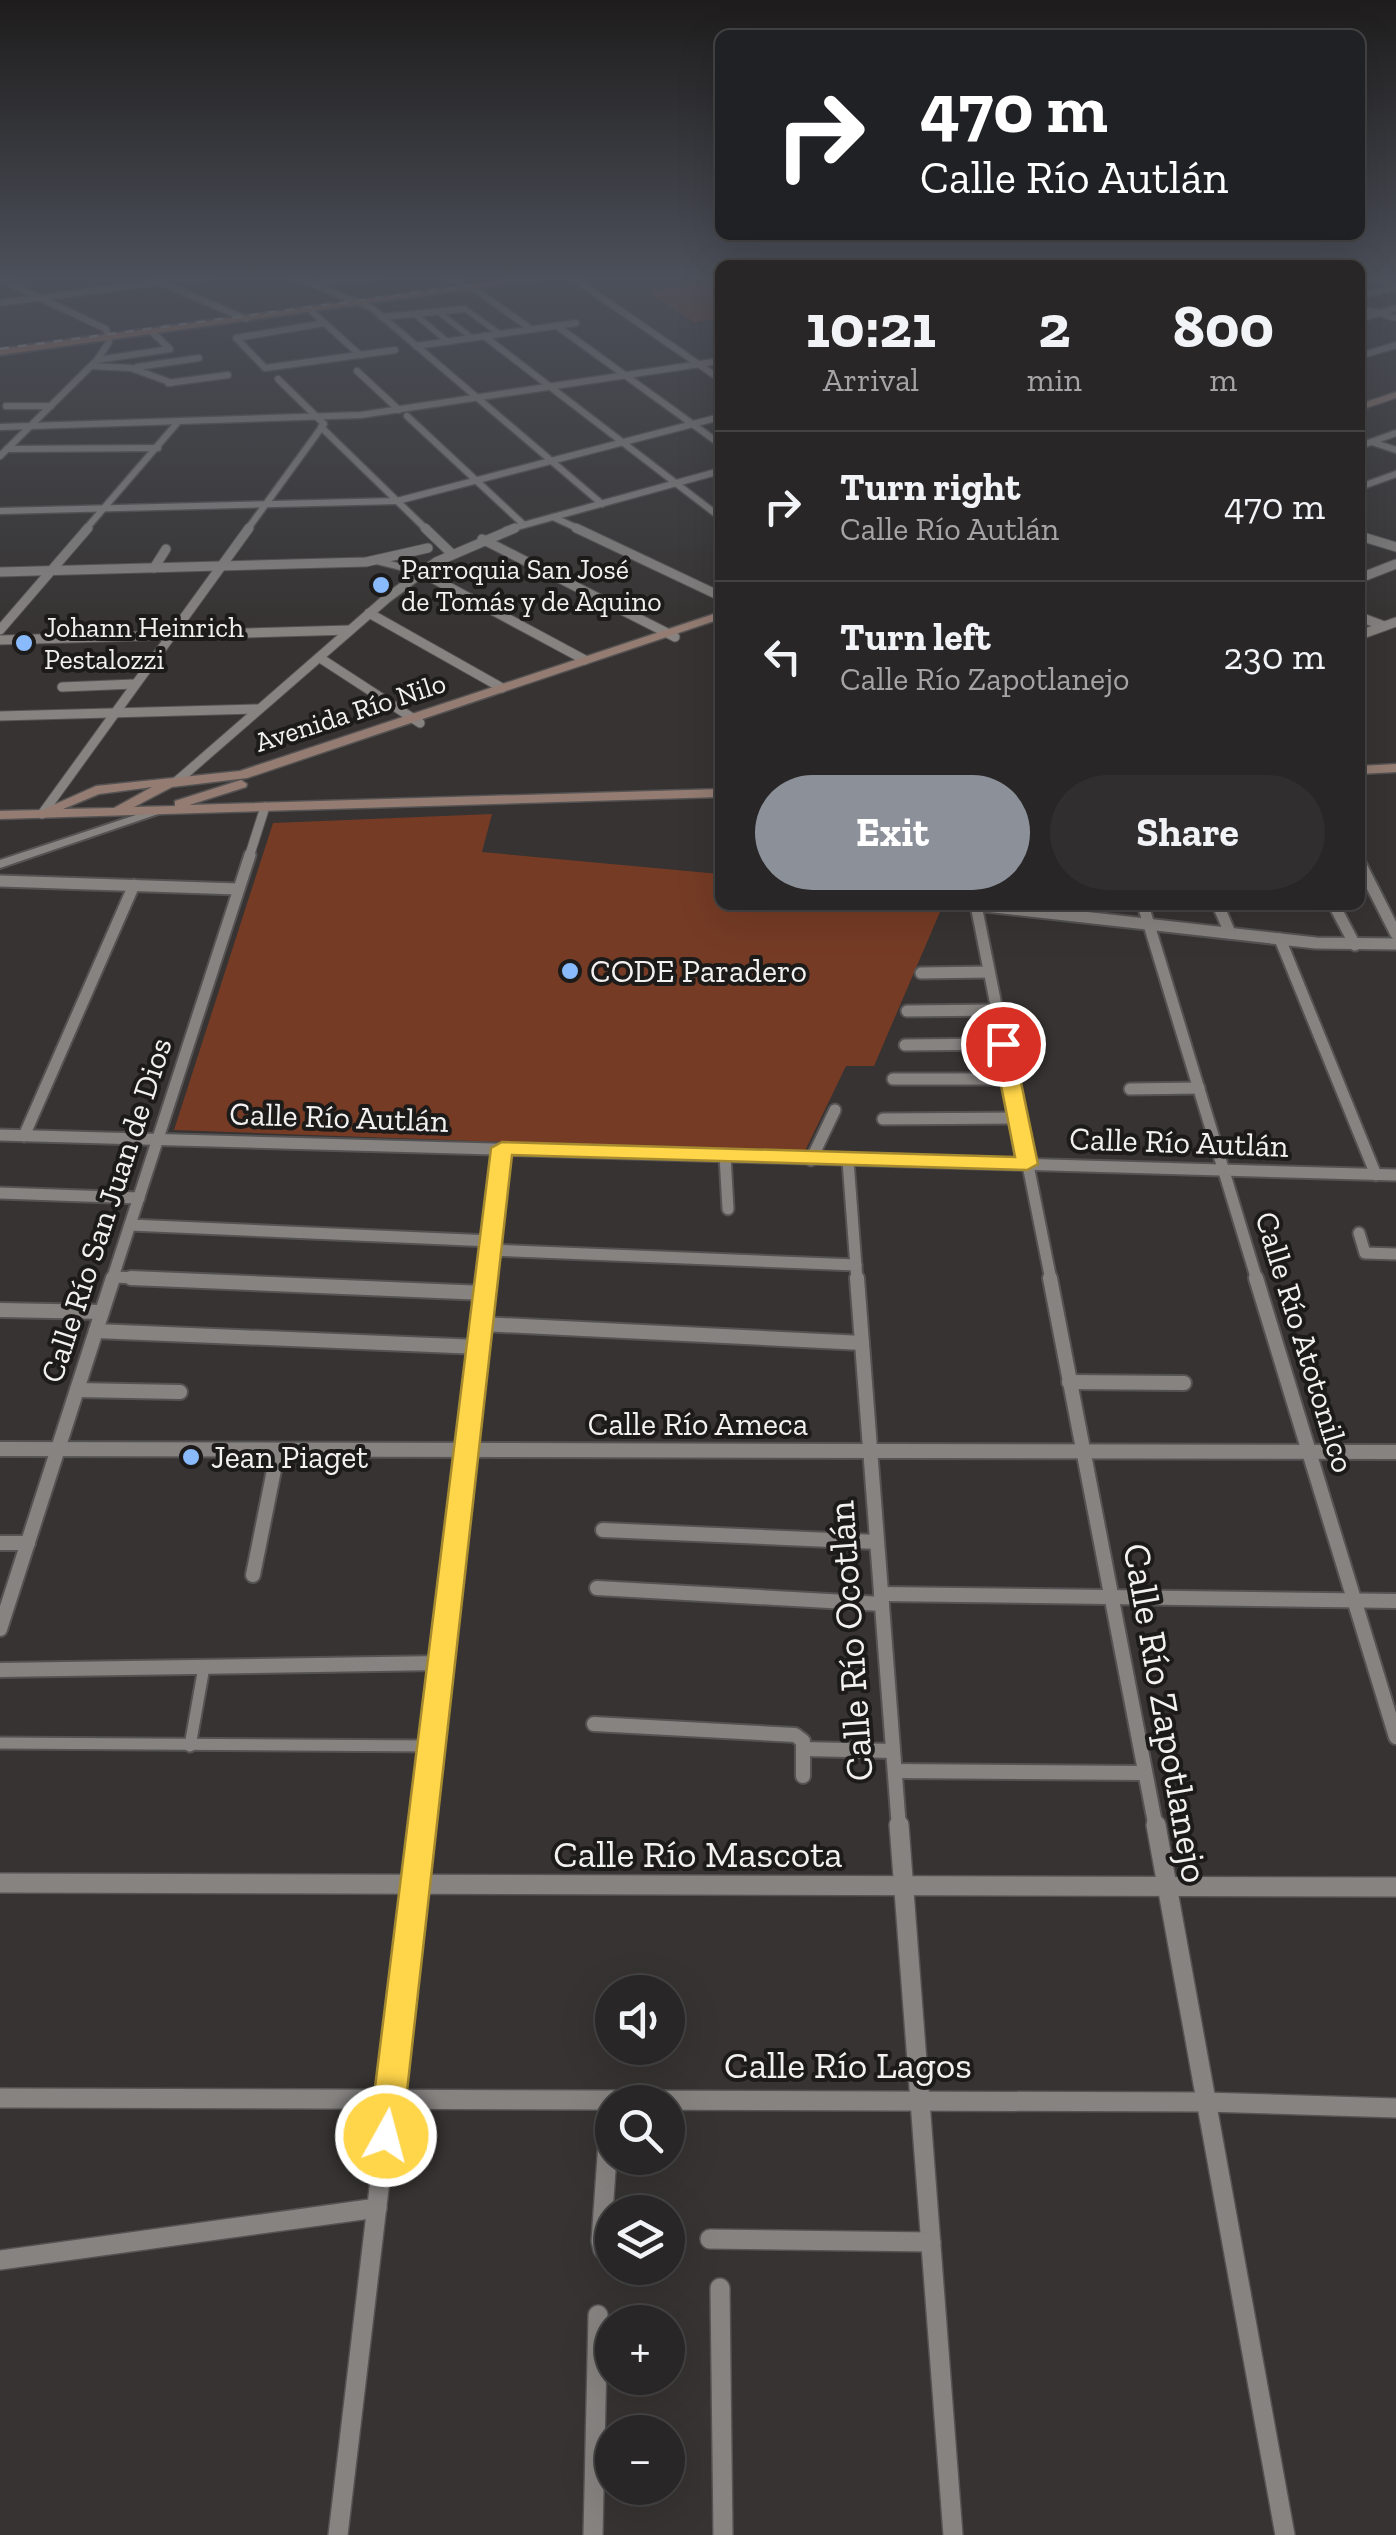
<!DOCTYPE html>
<meta charset="utf-8">
<style>
:root{--surface:#282626;--page:#302e2e;--text:#f1f3f6;--muted:#a5a5a7;--line:#444343;--accent:#8c9099}
body{margin:0;font-family:"Zilla Slab",serif;background:var(--page);color:var(--text);height:100vh;display:flex;flex-direction:column;font-size:38px;white-space:nowrap}
*{box-sizing:border-box;margin:0}
p{font-size:32px;color:var(--muted)}
.icon{flex:none;width:55px;height:55px;fill:none;stroke:currentColor;stroke-width:2;stroke-linecap:round;stroke-linejoin:round}
.map{position:relative;flex:1;overflow:hidden}
.sheet{position:absolute;left:715px;top:260px;width:650px;height:650px;display:flex;flex-direction:column;background:var(--surface);border-radius:15px;box-shadow:0 10px 40px #0002,0 0 0 2px var(--line)}
.sheet>*{flex:none}
.top-card{position:absolute;left:715px;top:30px;width:650px;height:210px;border-radius:15px;box-shadow:0 10px 40px #0002,0 0 0 2px var(--line);background:#202124;color:#fff;overflow:hidden}
.fabs{position:absolute;left:595px;top:1975px;display:grid;gap:20px}
.fabs a{display:grid;place-items:center;width:90px;height:90px;border-radius:50%;background:var(--surface);box-shadow:0 10px 40px #0002,0 0 0 2px var(--line);font-size:50px}
.pin{position:absolute;display:grid;place-items:center;width:85px;height:85px;color:#fff;margin:-42px;border:5px solid #fff;border-radius:50%;box-shadow:0 2px 10px #0007}
.me{position:absolute;width:110px;margin:-55px;rotate:7deg;stroke-linejoin:round;filter:drop-shadow(0 0 8px #0008)}
.turn{display:flex;align-items:center;gap:35px;height:210px;padding:0 40px;font-size:45px}
.turn .icon{width:130px;height:130px;stroke-width:2.5}
.turn b{display:block;font-size:70px;line-height:85px}
.eta{display:flex;justify-content:space-evenly;align-items:center;height:170px;text-align:center}
.eta b{font-size:60px;font-weight:800;line-height:70px}
.cta{display:flex;gap:20px;margin-top:auto;padding:20px 40px}
.cta a{flex:1;height:115px;border-radius:60px;background:var(--accent);color:#fff;font-size:40px;font-weight:800;line-height:115px;text-align:center}
.cta a+a{background:var(--page);color:var(--text)}
ul{padding:0;list-style:none}
li{display:flex;align-items:center;gap:30px;height:150px;padding:0 40px;border-top:2px solid var(--line)}
li div{flex:1}
li b{display:block;font-size:38px}
li em{font-style:normal}
.map>svg:first-child{display:block}
.green{fill:#753b25}
.lines{fill:none;stroke-linecap:round;stroke-linejoin:round}
.pedestrian-far2-casing{stroke:#545252;stroke-width:8}
.pedestrian-far1-casing{stroke:#545252;stroke-width:9}
.pedestrian-casing{stroke:#545252;stroke-width:15}
.minor-far4-casing{stroke:#545252;stroke-width:9}
.minor-far3-casing{stroke:#545252;stroke-width:11}
.minor-far2-casing{stroke:#545252;stroke-width:15}
.minor-far1-casing{stroke:#545252;stroke-width:18}
.minor-casing{stroke:#545252;stroke-width:22}
.tertiary-casing{stroke:#545252;stroke-width:4}
.secondary-casing{stroke:#545252;stroke-width:3}
.primary-casing{stroke:#545252;stroke-width:4}
.pedestrian-far2{stroke:#868381;stroke-width:5}
.pedestrian-far1{stroke:#868381;stroke-width:6}
.pedestrian{stroke:#868381;stroke-width:11}
.minor-far4{stroke:#868381;stroke-width:6}
.minor-far3{stroke:#868381;stroke-width:9}
.minor-far2{stroke:#868381;stroke-width:11}
.minor-far1{stroke:#868381;stroke-width:14}
.minor{stroke:#868381;stroke-width:19}
.tertiary{fill:#868381;fill-rule:evenodd}
.secondary{fill:#947c72;fill-rule:evenodd}
.primary{fill:#a37563;fill-rule:evenodd}
.rail{stroke:#a7a5a4;stroke-width:2.5;stroke-dasharray:9 9;stroke-linecap:butt}
.route{fill:#ffd54a;stroke:#a68a30;stroke-width:2.5}
.poi-dot{fill:#89bafc;stroke:#1c1b1a;stroke-width:4}
.labels{text-anchor:middle;stroke-width:8;stroke-linejoin:round;paint-order:stroke}
.far-poi-label{font-size:28px;fill:#f2f0f0;stroke:#1c1b1a;text-anchor:start}
.far-street-label{font-size:28px;fill:#f2f0f0;stroke:#1c1b1a}
.poi-label{font-size:32px;fill:#f2f0f0;stroke:#1c1b1a;text-anchor:start}
.street-label{font-size:32px;fill:#f2f0f0;stroke:#1c1b1a}
.near-street-label{font-size:38px;fill:#f2f0f0;stroke:#1c1b1a}
</style>
<div class="map">
<svg width="1396" height="2535" viewBox="0 0 1396 2535">
<rect width="100%" height="100%" fill="#363332"/>
<g class="green">
<polygon points="717,281 720,318 694,322 647,291"/>
<polygon points="492,814 482,852 720,874 720,905 943,905 874,1066 846,1066 804,1153 174,1130 273,823"/>
</g>
<g class="lines">
<defs>
<g id="pedestrian-far2">
<polyline points="465,309 500,334"/>
<polyline points="440,313 472,338"/>
<polyline points="417,316 448,342"/>
</g>
<polyline id="pedestrian-far1" points="377,561 421,572"/>
<g id="pedestrian">
<polyline points="0,1743 432,1746"/>
<polyline points="190,1746 204,1667"/>
</g>
<g id="minor-far4">
<polyline points="292,276 372,308 602,504"/>
<polyline points="442,276 462,284"/>
<polyline points="570,276 720,379"/>
<polyline points="1362,276 1396,283"/>
<polyline points="0,279 106,329 109,342 97,360 0,456"/>
<polyline points="162,283 246,319"/>
<polyline points="316,284 375,276"/>
<polyline points="473,288 531,329"/>
<polyline points="1360,296 1396,287"/>
<polyline points="0,303 206,276"/>
<polyline points="1360,308 1396,318"/>
<polyline points="310,310 360,355"/>
<polyline points="382,317 465,309"/>
<polyline points="1360,319 1396,308"/>
<polyline points="325,323 236,338 265,368 395,350"/>
<polyline points="557,326 720,444"/>
<polyline points="484,336 720,517"/>
<polyline points="416,346 576,323"/>
<polyline points="1360,356 1396,345"/>
<polyline points="97,360 170,349 152,332"/>
<polyline points="93,366 131,368 172,383"/>
<polyline points="137,367 199,358"/>
<polyline points="357,371 399,410"/>
<polyline points="168,383 228,375"/>
<polyline points="6,406 51,406"/>
<polyline points="407,416 524,525"/>
<polyline points="0,427 361,415 720,361"/>
<polyline points="321,427 427,530"/>
<polyline points="1372,442 1396,450"/>
<polyline points="1360,446 1396,433"/>
<polyline points="7,449 158,448"/>
<polyline points="1360,487 1396,474"/>
<polyline points="0,511 397,501 720,417"/>
<polyline points="553,517 581,530"/>
<polyline points="85,530 178,422"/>
<polyline points="247,530 324,424 278,379"/>
<polyline points="506,530 720,471"/>
</g>
<g id="minor-far3">
<polyline points="425,528 452,554"/>
<polyline points="576,528 720,596"/>
<polyline points="1360,536 1396,547"/>
<polyline points="482,539 675,637"/>
<polyline points="154,568 166,549"/>
<polyline points="0,572 366,562 428,548"/>
<polyline points="421,572 585,660"/>
<polyline points="1360,578 1396,564"/>
<polyline points="369,613 502,688"/>
<polyline points="1360,617 1384,626"/>
<polyline points="0,630 88,528"/>
<polyline points="1360,635 1396,622"/>
<polyline points="0,640 350,630"/>
<polyline points="320,658 420,723"/>
<polyline points="62,687 135,684"/>
<polyline points="0,716 257,709"/>
<polyline points="177,781 386,599 436,562 515,528"/>
<polyline points="42,814 249,528"/>
<polyline points="249,857 265,807"/>
</g>
<g id="minor-far2">
<polyline points="1360,863 1396,934"/>
<polyline points="0,881 238,889"/>
<polyline points="976,905 1051,1280"/>
<polyline points="976,905 1316,943 1396,944"/>
<polyline points="1143,905 1257,1280"/>
<polyline points="1218,905 1230,933"/>
<polyline points="1334,905 1355,945"/>
<polyline points="1280,939 1376,1175"/>
<polyline points="921,973 989,972"/>
<polyline points="907,1011 997,1010"/>
<polyline points="905,1045 1003,1044"/>
<polyline points="893,1079 1010,1079"/>
<polyline points="1130,1089 1199,1088"/>
<polyline points="883,1119 1018,1118"/>
<polyline points="0,1135 1396,1175"/>
<polyline points="24,1136 134,885"/>
<polyline points="725,1156 728,1209"/>
<polyline points="811,1160 835,1110"/>
<polyline points="848,1161 857,1280"/>
<polyline points="0,1193 139,1198"/>
<polyline points="130,1225 491,1241"/>
<polyline points="1359,1233 1365,1253 1396,1254"/>
<polyline points="490,1250 856,1265"/>
<polyline points="113,1277 190,1280"/>
<polyline points="112,1280 250,855"/>
<polyline points="486,1280 502,1149"/>
</g>
<g id="minor-far1">
<polyline points="131,1278 485,1293"/>
<polyline points="857,1278 899,1828"/>
<polyline points="1050,1278 1156,1828"/>
<polyline points="1256,1278 1396,1737"/>
<polyline points="0,1310 102,1312"/>
<polyline points="482,1324 862,1343"/>
<polyline points="96,1331 479,1347"/>
<polyline points="1069,1382 1184,1383"/>
<polyline points="77,1390 180,1392"/>
<polyline points="0,1449 1396,1452"/>
<polyline points="603,1530 877,1542"/>
<polyline points="0,1543 28,1543"/>
<polyline points="253,1575 278,1450"/>
<polyline points="597,1588 882,1604"/>
<polyline points="881,1594 1396,1601"/>
<polyline points="0,1629 113,1278"/>
<polyline points="0,1670 441,1663"/>
<polyline points="594,1724 795,1735 803,1741 803,1776"/>
<polyline points="803,1749 893,1751"/>
<polyline points="895,1771 1144,1773"/>
<polyline points="422,1828 487,1278"/>
</g>
<g id="minor">
<polyline points="899,1825 953,2535"/>
<polyline points="1156,1825 1285,2535"/>
<polyline points="0,1883 1396,1887"/>
<polyline points="0,2098 1205,2102 1396,2108"/>
<polyline points="611,2100 601,2241 603,2249 612,2252"/>
<polyline points="710,2239 931,2242"/>
<polyline points="0,2260 377,2208"/>
<polyline points="720,2288 723,2535"/>
<polyline points="338,2535 422,1825"/>
<polyline points="593,2535 598,2315"/>
</g>
<polygon id="tertiary" points="160,807 166,810 164,812 0,868 0,860"/>
<g id="secondary">
<polygon points="1396,392 1396,398 1360,410 1360,404"/>
<path d="M720,612V619L247,778L172,787L134,807L175,806V801L241,780L247,784L246,787L189,805L720,789V797L0,819V811L42,810L96,786L240,771ZM152,787L114,808L63,809L99,794Z"/>
<polygon points="1396,764 1396,772 1360,774 1360,766"/>
</g>
<polygon id="primary" points="536,276 563,276 0,355 0,349"/>
</defs>
<use href="#pedestrian-far2" class="pedestrian-far2-casing"/>
<use href="#pedestrian-far1" class="pedestrian-far1-casing"/>
<use href="#pedestrian" class="pedestrian-casing"/>
<use href="#minor-far4" class="minor-far4-casing"/>
<use href="#minor-far3" class="minor-far3-casing"/>
<use href="#minor-far2" class="minor-far2-casing"/>
<use href="#minor-far1" class="minor-far1-casing"/>
<use href="#minor" class="minor-casing"/>
<use href="#tertiary" class="tertiary-casing"/>
<use href="#secondary" class="secondary-casing"/>
<use href="#primary" class="primary-casing"/>
<use href="#pedestrian-far2" class="pedestrian-far2"/>
<use href="#pedestrian-far1" class="pedestrian-far1"/>
<use href="#pedestrian" class="pedestrian"/>
<use href="#minor-far4" class="minor-far4"/>
<use href="#minor-far3" class="minor-far3"/>
<use href="#minor-far2" class="minor-far2"/>
<use href="#minor-far1" class="minor-far1"/>
<use href="#minor" class="minor"/>
<use href="#tertiary" class="tertiary"/>
<use href="#secondary" class="secondary"/>
<use href="#primary" class="primary"/>
<polyline class="rail" points="0,349 540,276"/>
</g>
<linearGradient id="sky" x2="0" y2="1"><stop stop-color="#1e1c1c"/><stop offset="0.44" stop-color="#4c505a"/><stop offset="1" stop-color="#4c505a" stop-opacity="0"/></linearGradient>
<rect width="1396" height="631" fill="url(#sky)"/>
<polygon class="route" points="1003,1038 1013,1044 1038,1164 1027,1170 512,1155 402,2136 398,2146 386,2151 374,2146 369,2136 491,1148 502,1142 1015,1157 993,1044"/>
<g class="poi-dot">
<circle cx="381" cy="585" r="10"/>
<circle cx="24" cy="643" r="10"/>
<circle cx="570" cy="971" r="10"/>
<circle cx="191" cy="1457" r="10"/>
</g>
<g class="labels">
<g class="far-poi-label">
<text x="401" y="579">Parroquia San José<tspan x="401" dy="32">de Tomás y de Aquino</tspan></text>
<text x="44" y="637">Johann Heinrich<tspan x="44" dy="32">Pestalozzi</tspan></text>
</g>
<g class="far-street-label">
<text transform="translate(350 712) rotate(-18)" y="10">Avenida Río Nilo</text>
</g>
<g class="poi-label">
<text x="590" y="982">CODE Paradero</text>
<text x="211" y="1468">Jean Piaget</text>
</g>
<g class="street-label">
<text transform="translate(339 1117) rotate(2)" y="11">Calle Río Autlán</text>
<text transform="translate(1179 1142) rotate(2)" y="11">Calle Río Autlán</text>
<text transform="translate(106 1210) rotate(-72)" y="11">Calle Río San Juan de Dios</text>
<text transform="translate(1305 1342) rotate(73)" y="11">Calle Río Atotonilco</text>
<text x="698" y="1435">Calle Río Ameca</text>
</g>
<g class="near-street-label">
<text transform="translate(850 1641) rotate(-94)" y="13">Calle Río Ocotlán</text>
<text transform="translate(1166 1713) rotate(80)" y="13">Calle Río Zapotlanejo</text>
<text x="698" y="1867">Calle Río Mascota</text>
<text x="848" y="2078">Calle Río Lagos</text>
</g>
</g>
</svg>
<div class="fabs">
<a><svg class="icon" aria-label="sound" viewBox="0 0 24 24"><path d="M4 9h4l5-4v14l-5-4H4zM17 9q2 3 0 6"/></svg></a>
<a><svg class="icon" aria-label="search" viewBox="0 0 24 24"><circle cx="10" cy="10" r="6"/><path d="M15 15l6 6"/></svg></a>
<a><svg class="icon" aria-label="layers" viewBox="0 0 24 24"><path d="M12 4l9 5-9 5-9-5zM3 14l9 5 9-5"/></svg></a>
<a>+</a>
<a>−</a>
</div>
<div class="pin" style="left:1003px;top:1044px;background:#d93025"><svg class="icon" aria-label="arrive" viewBox="0 0 24 24"><path d="M6 21V4h12l-3 4 3 4H6"/></svg></div>
<svg class="me" style="left:386px;top:2136px" viewBox="-20 -20 40 40"><circle r="17" fill="#ffd54a" stroke="#fff" stroke-width="3"/><path d="M0-11L8 9 0 5-8 9z" fill="#fff"/></svg>
<div class="top-card">
<div class="turn"><svg class="icon" aria-label="right" viewBox="0 0 24 24"><path d="M7 20v-9h11M14 6l5 5-5 5"/></svg><div><b>470 m</b>Calle Río Autlán</div></div>
</div>
<section class="sheet">
<div class="eta">
<div><b>10:21</b><p>Arrival</p></div>
<div><b>2</b><p>min</p></div>
<div><b>800</b><p>m</p></div>
</div>
<ul>
<li><svg class="icon" aria-label="right" viewBox="0 0 24 24"><path d="M7 20v-9h11M14 6l5 5-5 5"/></svg><div><b>Turn right</b><p>Calle Río Autlán</p></div><em>470 m</em></li>
<li><svg class="icon" aria-label="left" viewBox="0 0 24 24"><path d="M17 20v-9H6M10 6l-5 5 5 5"/></svg><div><b>Turn left</b><p>Calle Río Zapotlanejo</p></div><em>230 m</em></li>
</ul>
<div class="cta"><a>Exit</a><a>Share</a></div>
</section>
</div>
